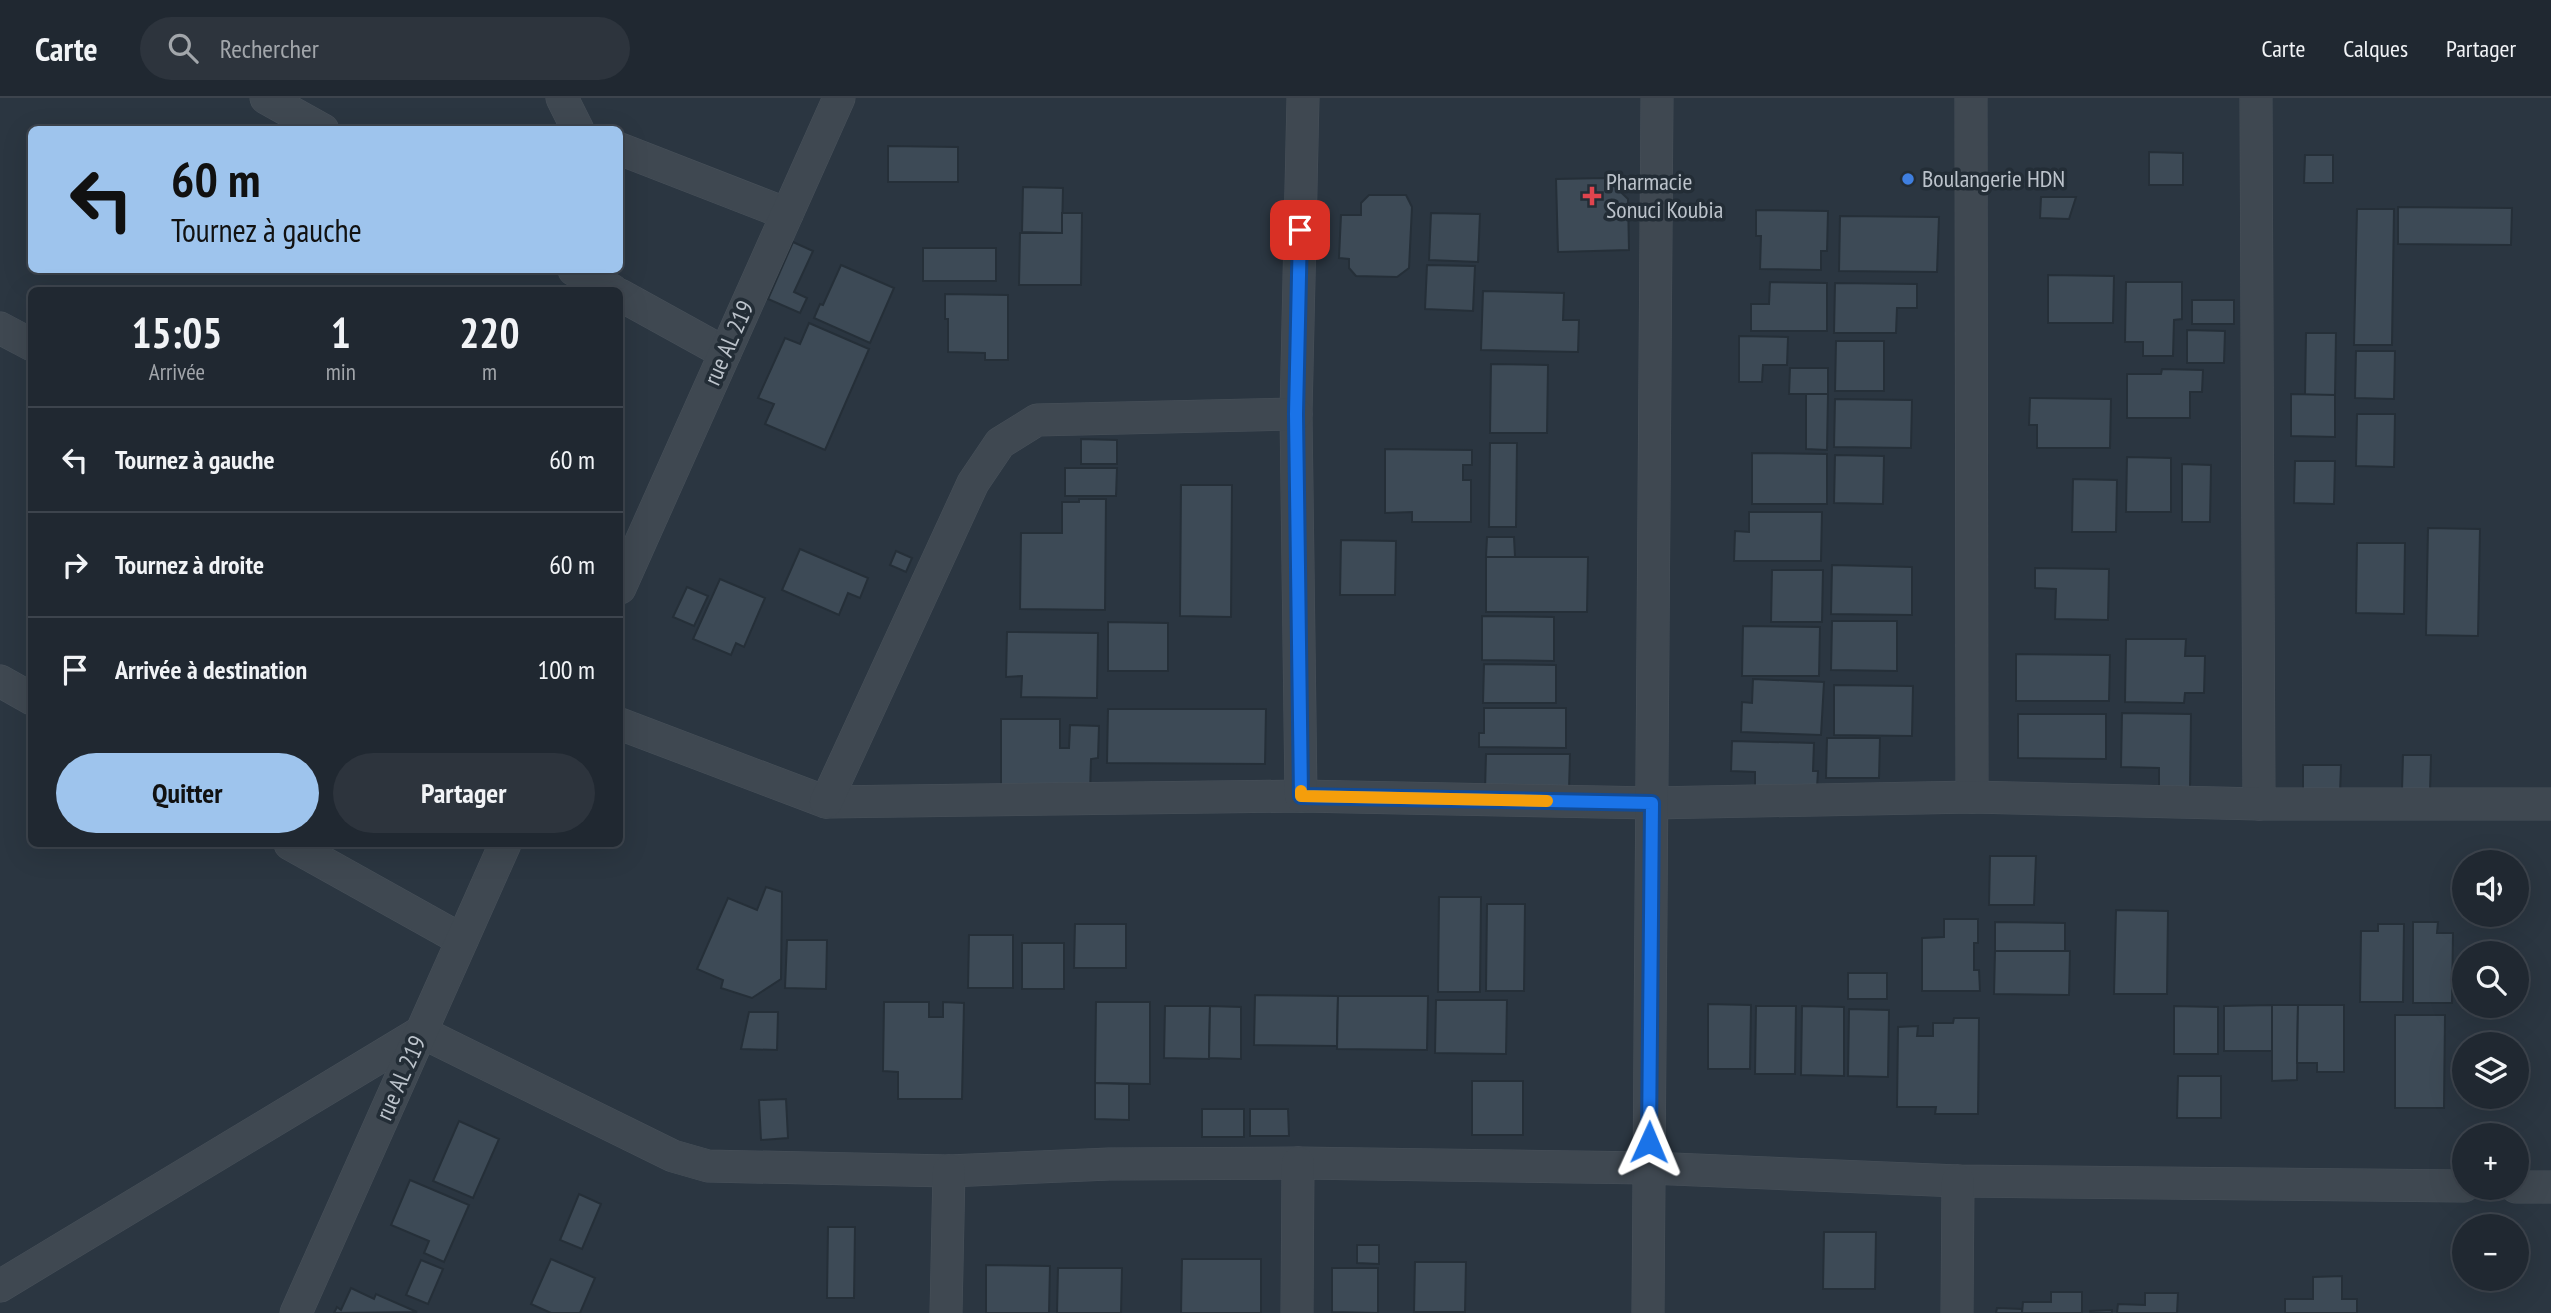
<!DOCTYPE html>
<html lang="fr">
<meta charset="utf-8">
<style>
:root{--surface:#202831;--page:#2d343d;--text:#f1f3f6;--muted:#a2a6ab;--line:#3d444d;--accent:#9ec4ed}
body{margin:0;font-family:"PT Sans Narrow",sans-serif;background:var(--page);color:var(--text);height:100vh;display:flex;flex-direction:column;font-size:26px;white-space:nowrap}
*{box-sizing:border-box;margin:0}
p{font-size:23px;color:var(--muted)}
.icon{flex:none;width:38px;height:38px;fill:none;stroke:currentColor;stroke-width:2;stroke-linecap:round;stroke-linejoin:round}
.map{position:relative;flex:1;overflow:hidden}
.panel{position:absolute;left:28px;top:189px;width:595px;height:560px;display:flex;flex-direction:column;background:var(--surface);border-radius:10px;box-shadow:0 7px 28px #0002,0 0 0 2px var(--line)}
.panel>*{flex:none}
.top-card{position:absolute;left:28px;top:28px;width:595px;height:147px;border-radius:10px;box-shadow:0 7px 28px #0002,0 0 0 2px var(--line);background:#9ec4ed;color:#111;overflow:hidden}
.controls{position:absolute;left:2452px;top:752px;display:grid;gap:14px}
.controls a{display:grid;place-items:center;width:77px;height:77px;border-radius:50%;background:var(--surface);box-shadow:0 7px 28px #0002,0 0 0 2px var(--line);font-size:35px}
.pin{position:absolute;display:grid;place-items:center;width:60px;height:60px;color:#fff;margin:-30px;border-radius:14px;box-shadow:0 4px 10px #0006}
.me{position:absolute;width:77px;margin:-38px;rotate:1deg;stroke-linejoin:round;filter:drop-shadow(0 0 5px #0008)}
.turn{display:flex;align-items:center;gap:24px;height:147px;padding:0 28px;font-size:32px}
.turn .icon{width:91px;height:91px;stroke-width:2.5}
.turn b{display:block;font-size:49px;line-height:60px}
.eta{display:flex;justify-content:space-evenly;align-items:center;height:119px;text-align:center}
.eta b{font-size:42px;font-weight:600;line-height:49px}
.button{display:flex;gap:14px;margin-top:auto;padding:14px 28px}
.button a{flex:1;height:80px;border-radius:42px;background:var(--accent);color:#111;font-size:28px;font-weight:600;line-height:80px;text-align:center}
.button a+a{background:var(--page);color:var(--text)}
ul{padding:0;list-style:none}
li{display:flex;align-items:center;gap:21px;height:105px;padding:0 28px;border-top:2px solid var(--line)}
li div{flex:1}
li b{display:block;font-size:26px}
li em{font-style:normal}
header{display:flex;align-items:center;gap:42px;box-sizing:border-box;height:98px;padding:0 35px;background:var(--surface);border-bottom:2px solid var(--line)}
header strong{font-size:33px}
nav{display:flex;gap:38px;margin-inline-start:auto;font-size:24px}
.search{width:490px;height:63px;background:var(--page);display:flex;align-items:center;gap:18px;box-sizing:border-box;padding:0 24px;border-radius:38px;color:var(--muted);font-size:26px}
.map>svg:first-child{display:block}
.building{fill:#3d4a56;stroke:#252f38;stroke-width:2}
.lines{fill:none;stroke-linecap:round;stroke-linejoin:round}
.street-casing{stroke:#48515a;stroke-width:33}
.street{stroke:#3f4851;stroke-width:32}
.route-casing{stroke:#114b97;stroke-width:18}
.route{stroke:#1a73e8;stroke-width:12}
.slow{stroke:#f59e0b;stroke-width:12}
.shop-dot{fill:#3f7fe0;stroke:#232d36;stroke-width:2.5}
.health-dot{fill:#e0444e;stroke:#232d36;stroke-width:2.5}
.labels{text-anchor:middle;stroke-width:7;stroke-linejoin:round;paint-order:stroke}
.poi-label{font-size:24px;fill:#bcc3cb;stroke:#232d36;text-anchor:start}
.street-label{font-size:24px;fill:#bcc3cb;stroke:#232d36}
</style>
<header>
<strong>Carte</strong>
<div class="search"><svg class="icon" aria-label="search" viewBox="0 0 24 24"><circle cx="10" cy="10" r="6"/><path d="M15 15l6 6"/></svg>Rechercher</div>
<nav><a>Carte</a><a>Calques</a><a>Partager</a></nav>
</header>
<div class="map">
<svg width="2551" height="1215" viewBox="0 0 2551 1215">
<rect width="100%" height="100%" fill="#2b3641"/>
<g class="building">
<polygon points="888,48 958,49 958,84 888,84"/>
<polygon points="2149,54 2183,55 2183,87 2149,87"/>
<polygon points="2305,57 2333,57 2333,85 2304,85"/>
<polygon points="1606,80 1628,101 1629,152 1558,154 1556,81"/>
<polygon points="1023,89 1063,90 1062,135 1022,134"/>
<polygon points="1369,97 1406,97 1412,109 1409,170 1397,179 1356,178 1349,170 1349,161 1339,160 1341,117 1361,117 1361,105"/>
<polygon points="2041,99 2076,99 2069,121 2040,120"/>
<polygon points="2398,109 2512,110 2511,147 2398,146"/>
<polygon points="2357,111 2394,111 2392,247 2354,247"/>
<polygon points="1756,112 1828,113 1827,153 1821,153 1821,172 1760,171 1761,138 1756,138"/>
<polygon points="1062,115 1082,115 1081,187 1019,187 1020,135 1062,135"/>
<polygon points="1431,115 1480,116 1478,164 1429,162"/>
<polygon points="1840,118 1939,119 1937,174 1839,173"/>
<polygon points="793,144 813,153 794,194 807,200 800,215 768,201"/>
<rect x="923" y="150" width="73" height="33"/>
<polygon points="841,167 894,190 870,245 814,220 820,206 823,207"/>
<polygon points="1427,167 1475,168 1473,213 1425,211"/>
<polygon points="2048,177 2114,178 2113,225 2048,225"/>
<polygon points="1770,184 1827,185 1827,233 1751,233 1751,206 1769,206"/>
<polygon points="2126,184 2182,184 2182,221 2174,222 2173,258 2143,258 2143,244 2125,244"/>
<polygon points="1835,185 1917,186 1917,210 1897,210 1896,235 1834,235"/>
<polygon points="1483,193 1564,195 1563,222 1579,222 1578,254 1481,252"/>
<polygon points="945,196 1008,197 1008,262 985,262 985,255 948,254 948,221 945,221"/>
<rect x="2192" y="202" width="42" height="24"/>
<polygon points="809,225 869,251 825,352 765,326 774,306 758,300 785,240 800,246"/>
<polygon points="2187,232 2225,233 2224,265 2187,265"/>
<polygon points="2306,235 2336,235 2335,297 2305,297"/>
<polygon points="1739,238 1788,239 1787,267 1763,267 1762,284 1739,284"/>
<polygon points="1836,243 1884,243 1884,293 1835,293"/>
<polygon points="2356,253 2395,253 2394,301 2355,300"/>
<polygon points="1491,266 1548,267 1547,335 1490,335"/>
<polygon points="1790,270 1828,270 1828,296 1789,296"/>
<polygon points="2162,271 2203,272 2202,294 2190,294 2190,320 2127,320 2127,276 2161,276"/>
<polygon points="1806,296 1828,296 1827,352 1806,351"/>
<polygon points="2291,296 2335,297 2335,339 2291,338"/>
<polygon points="2030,300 2111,301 2110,350 2037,350 2037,327 2029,327"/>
<polygon points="1835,301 1912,302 1911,350 1834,349"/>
<polygon points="2357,316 2395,316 2394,369 2356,368"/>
<polygon points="1081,341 1117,342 1117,366 1081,366"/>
<polygon points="1490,345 1517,345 1516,429 1489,429"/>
<polygon points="1385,351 1472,352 1472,367 1463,367 1463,382 1471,382 1471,424 1412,424 1412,414 1385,415"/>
<polygon points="1752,355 1827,356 1827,406 1752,406"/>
<polygon points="1835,357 1884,358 1883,406 1834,405"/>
<polygon points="2127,359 2171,360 2171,414 2126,414"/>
<polygon points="2295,363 2335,363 2334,406 2294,405"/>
<polygon points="2182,366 2211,367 2210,424 2182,424"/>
<polygon points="1065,370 1117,370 1116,398 1065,398"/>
<polygon points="2073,381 2117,382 2116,434 2072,434"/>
<polygon points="1181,387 1232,387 1231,519 1180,518"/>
<polygon points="1079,401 1106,401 1105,512 1020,511 1021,435 1062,435 1062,404 1079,404"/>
<polygon points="1749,414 1822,414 1821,463 1734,463 1735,433 1749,434"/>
<polygon points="2428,430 2480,431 2478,538 2426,537"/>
<polygon points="1487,439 1514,439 1515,459 1486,459"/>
<polygon points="1341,442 1396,443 1395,497 1340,497"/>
<polygon points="2357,445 2405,445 2404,516 2356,515"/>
<polygon points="800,451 868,480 860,500 848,495 839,517 782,492"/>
<polygon points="896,453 912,460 906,474 890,467"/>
<polygon points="1486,459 1588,459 1587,514 1486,514"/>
<polygon points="1832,467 1912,469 1912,517 1831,516"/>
<polygon points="2035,470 2109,471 2108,522 2055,521 2056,491 2035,490"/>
<polygon points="1772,472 1823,472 1822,524 1771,524"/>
<polygon points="720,481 765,500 744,549 736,545 731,557 693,541"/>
<polygon points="687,489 708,498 694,528 673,519"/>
<polygon points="1482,518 1554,519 1554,563 1482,562"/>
<polygon points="1832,523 1897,523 1897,573 1831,572"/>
<polygon points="1108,524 1168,525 1168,573 1108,573"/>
<polygon points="1743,528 1820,529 1819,578 1742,578"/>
<polygon points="1007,534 1098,535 1097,600 1021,599 1022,578 1006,579"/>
<polygon points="2126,541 2186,541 2185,558 2205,558 2204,595 2185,595 2184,605 2125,604"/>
<polygon points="2016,556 2110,557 2109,603 2016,603"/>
<polygon points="1484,566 1556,567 1556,605 1483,605"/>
<polygon points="1753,581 1824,584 1821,637 1741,634 1742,604 1752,605"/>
<polygon points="1834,587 1913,588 1912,638 1834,637"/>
<polygon points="1484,610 1566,610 1566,650 1479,649 1479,635 1484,635"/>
<polygon points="1108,611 1266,611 1265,666 1107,665"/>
<polygon points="2122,615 2191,616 2190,690 2159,690 2159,670 2121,669"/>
<polygon points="2018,616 2106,616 2106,661 2018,660"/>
<polygon points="1001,621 1060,621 1060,650 1069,650 1070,627 1099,628 1098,660 1091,661 1090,694 1001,694"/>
<polygon points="1827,640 1880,640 1879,680 1826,680"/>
<polygon points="1732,643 1814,645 1813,673 1818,673 1817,690 1755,688 1755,674 1731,673"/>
<polygon points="1486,656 1570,656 1569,692 1485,692"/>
<polygon points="2403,657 2431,657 2430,692 2402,692"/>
<polygon points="2303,667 2341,667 2340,695 2303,695"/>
<polygon points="1990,758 2036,758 2034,807 1989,807"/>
<polygon points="766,789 782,794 781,881 752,900 721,890 723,882 697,871 728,800 757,812"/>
<polygon points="1439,799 1481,799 1480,894 1438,894"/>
<polygon points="1487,806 1525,806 1524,893 1486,893"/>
<polygon points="2116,812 2168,813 2167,896 2114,896"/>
<polygon points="1944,821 1978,821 1978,845 1974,845 1974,872 1979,872 1980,893 1922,893 1922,840 1944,839"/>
<polygon points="1995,824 2065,825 2065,854 1995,853"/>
<polygon points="2413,824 2438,824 2437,835 2453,835 2452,905 2413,905"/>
<polygon points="1075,826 1126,826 1126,870 1074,870"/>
<polygon points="2378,826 2404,826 2403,904 2360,904 2361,833 2378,833"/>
<polygon points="969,837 1013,837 1013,890 968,890"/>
<polygon points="787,842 827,842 826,891 785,890"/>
<rect x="1022" y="845" width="42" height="46"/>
<polygon points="1995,853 2070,853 2069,897 1994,896"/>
<rect x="1848" y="875" width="39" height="26"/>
<polygon points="1255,897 1338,898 1337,948 1254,947"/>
<polygon points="1338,898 1428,898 1427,952 1337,951"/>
<polygon points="1436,902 1507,902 1506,956 1435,955"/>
<polygon points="884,904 929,904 929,919 943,919 943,904 964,905 962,1001 898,1001 898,974 883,973"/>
<polygon points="1096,904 1150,904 1150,986 1095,985"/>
<polygon points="1708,906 1751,907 1750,971 1708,971"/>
<polygon points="2272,907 2272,953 2224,953 2224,908"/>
<polygon points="2272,907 2298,907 2297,982 2272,983"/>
<polygon points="2298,907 2344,907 2344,974 2317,974 2317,965 2297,965"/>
<polygon points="1165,908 1210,908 1209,961 1164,960"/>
<polygon points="1210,908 1241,909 1241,961 1209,960"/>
<polygon points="1756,908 1796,908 1795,976 1755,976"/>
<polygon points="1802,908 1844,909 1844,978 1801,977"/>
<polygon points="2174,908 2218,909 2218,956 2174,956"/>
<polygon points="1849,911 1889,912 1888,979 1848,978"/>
<polygon points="749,914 778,914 777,952 741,951"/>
<polygon points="2395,917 2445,917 2444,1010 2395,1010"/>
<polygon points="1954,920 1979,920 1978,1016 1935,1016 1936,1009 1897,1009 1898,929 1918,928 1917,938 1933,938 1933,925 1953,925"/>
<polygon points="2178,978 2221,978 2221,1020 2177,1020"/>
<rect x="1472" y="983" width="51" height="54"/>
<polygon points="1095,985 1129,986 1129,1022 1095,1021"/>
<polygon points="786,1001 788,1040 761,1042 759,1002"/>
<rect x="1202" y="1011" width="42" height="28"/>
<polygon points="1250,1011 1288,1011 1289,1038 1250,1038"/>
<polygon points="459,1023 499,1041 473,1100 433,1083"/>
<polygon points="410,1082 469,1107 444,1164 424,1155 429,1143 391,1127"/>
<polygon points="579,1096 601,1106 582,1151 560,1142"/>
<polygon points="828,1129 855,1129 854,1200 827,1200"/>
<polygon points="1824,1134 1876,1134 1875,1191 1823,1191"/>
<polygon points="1357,1147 1379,1147 1379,1166 1357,1165"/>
<polygon points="551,1161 595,1180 580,1215 551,1215 531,1206"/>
<polygon points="1182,1161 1261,1161 1261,1215 1181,1215"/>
<polygon points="421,1162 443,1171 428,1206 406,1197"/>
<polygon points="1415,1164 1466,1164 1465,1214 1414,1214"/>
<polygon points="986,1167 1050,1168 1049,1215 986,1215"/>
<polygon points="1058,1170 1122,1170 1121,1215 1057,1215"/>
<polygon points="1332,1170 1378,1170 1378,1215 1332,1214"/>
<polygon points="2342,1178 2342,1201 2357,1201 2357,1215 2285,1215 2285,1201 2313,1201 2313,1179"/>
<polygon points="351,1190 374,1201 376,1196 417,1214 334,1215 337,1209 341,1212"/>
<polygon points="2051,1194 2082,1194 2082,1215 2022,1215 2023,1204 2051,1204"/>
<polygon points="2145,1195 2178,1195 2177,1215 2117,1215 2118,1206 2145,1207"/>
<polygon points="1997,1210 2022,1211 2022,1215 1996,1215"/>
<polygon points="2112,1212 2112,1215 2090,1215 2090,1213"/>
</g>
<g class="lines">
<defs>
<g id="street">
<polyline points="266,0 323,32"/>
<polyline points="562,0 578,32"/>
<polyline points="1971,0 1972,699"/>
<polyline points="2256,0 2259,706"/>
<polyline points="620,51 787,116"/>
<polyline points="574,172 612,192"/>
<polyline points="620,197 725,255"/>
<polyline points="0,230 32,247"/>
<polyline points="620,490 839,0"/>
<polyline points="0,583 32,601"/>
<polyline points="620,626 826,704 1301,698 1652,705 1972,699 2259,706 2551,706"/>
<polyline points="1301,698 1296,316 1303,0"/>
<polyline points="826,704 973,385 1000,345 1037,322 1296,316"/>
<polyline points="290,746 462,842"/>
<polyline points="2516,1089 2551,1089"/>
<polyline points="0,1188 421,934 673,1058 708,1068 949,1073 1109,1066 1298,1065 1649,1070 1958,1083 2464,1088"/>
<polyline points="296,1215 505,746"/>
<polyline points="946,1215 949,1073"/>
<polyline points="1297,1215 1298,1065"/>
<polyline points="1648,1215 1657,0"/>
<polyline points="1957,1215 1958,1083"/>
</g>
</defs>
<use href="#street" class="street-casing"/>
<use href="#street" class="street"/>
</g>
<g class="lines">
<defs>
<polyline id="route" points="1300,132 1296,316 1301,698 1652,705 1649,1044"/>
</defs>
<use href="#route" class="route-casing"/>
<use href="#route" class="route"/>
<polyline class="slow" points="1301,693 1301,698 1547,703"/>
</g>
<circle class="shop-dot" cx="1908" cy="81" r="7"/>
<path class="health-dot" d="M1588.5 87.5h7v7h7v7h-7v7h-7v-7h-7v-7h7z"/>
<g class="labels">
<g class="poi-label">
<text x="1922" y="89">Boulangerie HDN</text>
<text x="1606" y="92">Pharmacie<tspan x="1606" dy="28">Sonuci Koubia</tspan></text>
</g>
<g class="street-label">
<text transform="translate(729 245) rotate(-66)" y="8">rue AL 219</text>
<text transform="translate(401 980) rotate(-66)" y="8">rue AL 219</text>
</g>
</g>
</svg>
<div class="controls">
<a><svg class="icon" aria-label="sound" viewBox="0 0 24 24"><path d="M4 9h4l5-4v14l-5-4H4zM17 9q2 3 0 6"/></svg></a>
<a><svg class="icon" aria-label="search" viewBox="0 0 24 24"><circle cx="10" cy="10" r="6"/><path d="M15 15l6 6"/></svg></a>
<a><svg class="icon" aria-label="layers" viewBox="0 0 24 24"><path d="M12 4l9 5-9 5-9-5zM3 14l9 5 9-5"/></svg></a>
<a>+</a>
<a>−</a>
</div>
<div class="pin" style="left:1300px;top:132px;background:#d93025"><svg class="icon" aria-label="arrive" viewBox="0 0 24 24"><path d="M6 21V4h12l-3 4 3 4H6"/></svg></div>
<svg class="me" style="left:1649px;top:1044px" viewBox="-20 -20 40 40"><path d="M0-17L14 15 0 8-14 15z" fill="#1a73e8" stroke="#fff" stroke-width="4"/></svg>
<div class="top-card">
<div class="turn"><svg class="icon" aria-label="left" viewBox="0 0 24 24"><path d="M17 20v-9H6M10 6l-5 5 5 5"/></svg><div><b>60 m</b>Tournez à gauche</div></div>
</div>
<section class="panel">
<div class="eta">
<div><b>15:05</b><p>Arrivée</p></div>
<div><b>1</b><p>min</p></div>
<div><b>220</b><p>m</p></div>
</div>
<ul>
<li><svg class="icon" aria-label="left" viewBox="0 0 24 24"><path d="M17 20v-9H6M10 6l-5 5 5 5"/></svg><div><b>Tournez à gauche</b></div><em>60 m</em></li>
<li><svg class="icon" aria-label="right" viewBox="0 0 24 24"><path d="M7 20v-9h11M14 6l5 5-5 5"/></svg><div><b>Tournez à droite</b></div><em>60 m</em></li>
<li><svg class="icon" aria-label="arrive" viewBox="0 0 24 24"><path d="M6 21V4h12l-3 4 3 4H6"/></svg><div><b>Arrivée à destination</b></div><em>100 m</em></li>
</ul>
<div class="button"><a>Quitter</a><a>Partager</a></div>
</section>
</div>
